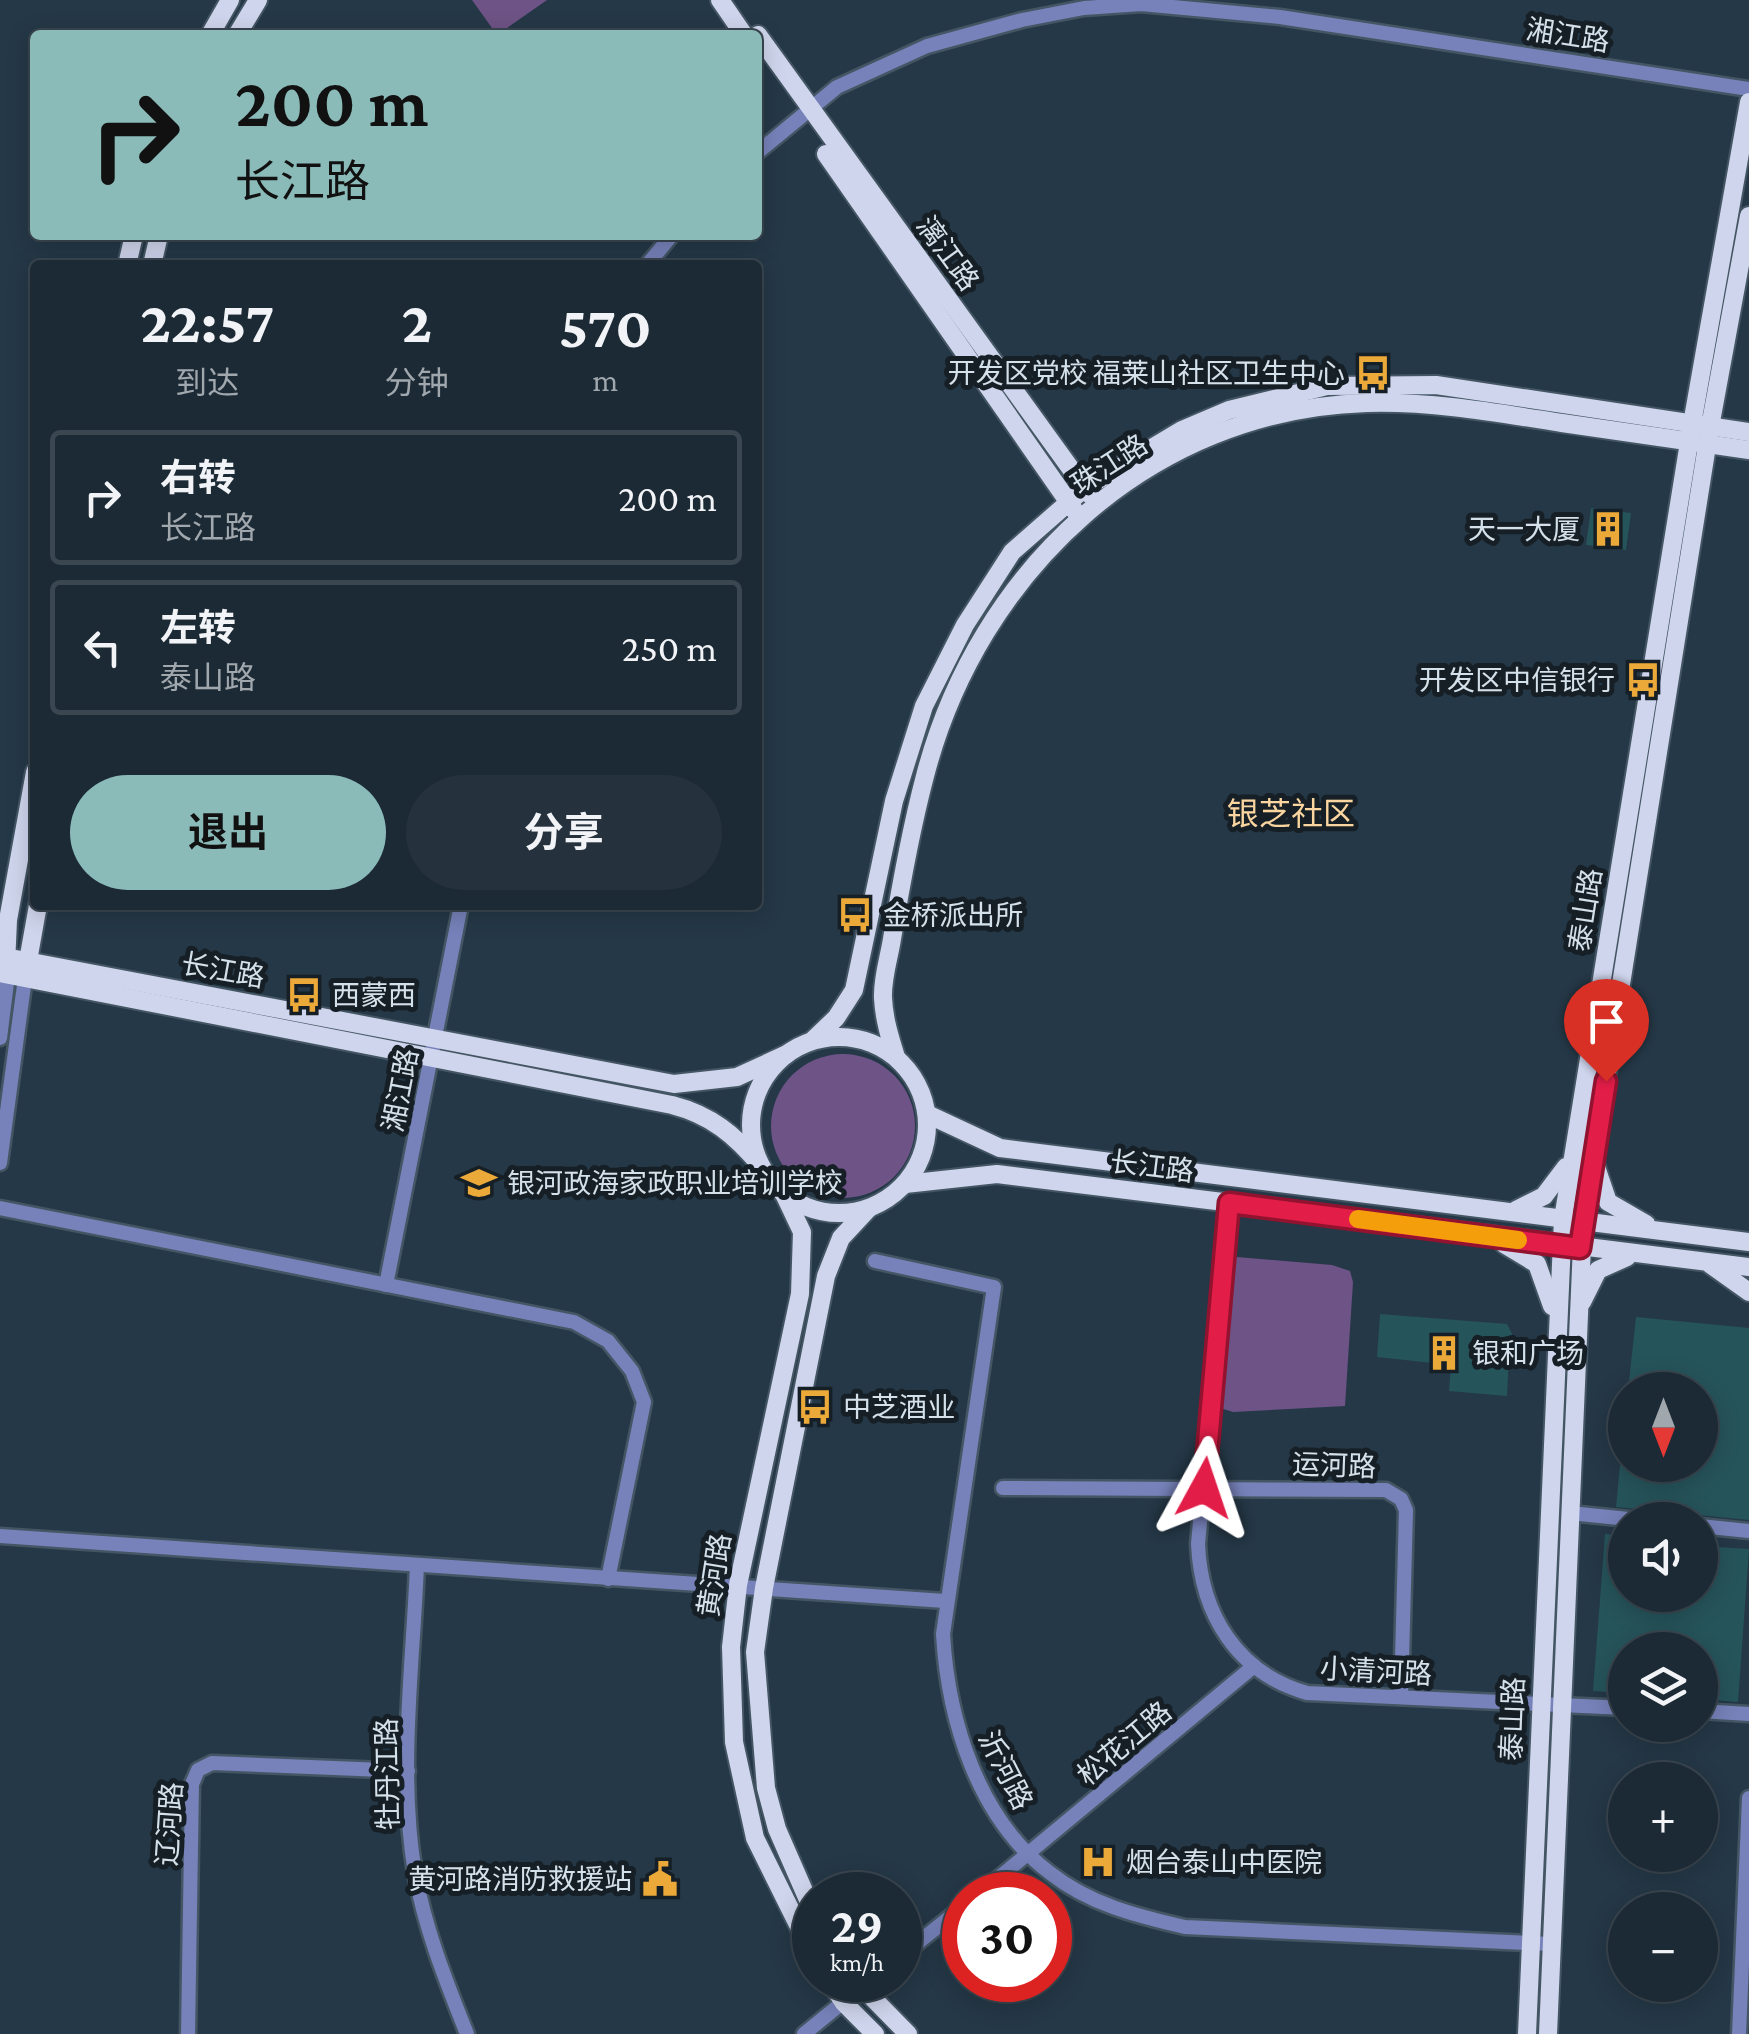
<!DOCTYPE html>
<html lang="zh">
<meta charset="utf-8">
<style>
:root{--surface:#1c2a35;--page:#25323d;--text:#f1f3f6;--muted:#a0a7ad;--line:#3a4650;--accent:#8bbbb9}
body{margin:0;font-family:"Crimson Pro","Noto Sans SC",serif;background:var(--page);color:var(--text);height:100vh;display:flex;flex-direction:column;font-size:38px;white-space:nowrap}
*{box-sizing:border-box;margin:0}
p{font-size:32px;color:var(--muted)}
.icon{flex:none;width:55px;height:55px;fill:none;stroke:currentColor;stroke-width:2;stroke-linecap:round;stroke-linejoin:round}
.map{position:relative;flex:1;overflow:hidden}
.side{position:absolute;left:30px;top:260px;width:732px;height:650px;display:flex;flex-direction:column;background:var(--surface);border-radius:10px;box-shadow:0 5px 25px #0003,0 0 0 2px var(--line)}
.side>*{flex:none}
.banner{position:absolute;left:30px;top:30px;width:732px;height:210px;border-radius:10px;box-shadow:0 5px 25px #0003,0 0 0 2px var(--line);background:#8bbbb9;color:#111;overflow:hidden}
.needle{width:65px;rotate:180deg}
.tools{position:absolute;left:1608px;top:1372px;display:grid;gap:20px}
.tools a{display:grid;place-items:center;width:110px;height:110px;border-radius:50%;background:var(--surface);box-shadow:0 5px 25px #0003,0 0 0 2px var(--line);font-size:50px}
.speed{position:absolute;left:792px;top:1872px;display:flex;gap:20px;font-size:50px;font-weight:700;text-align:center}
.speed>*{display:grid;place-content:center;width:130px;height:130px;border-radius:50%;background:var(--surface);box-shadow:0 5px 25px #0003,0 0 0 2px var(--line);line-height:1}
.speed small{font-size:25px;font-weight:400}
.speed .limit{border:15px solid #d22;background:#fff;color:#111}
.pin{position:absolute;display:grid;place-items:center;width:85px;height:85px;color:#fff;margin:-102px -42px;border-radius:50% 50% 50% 0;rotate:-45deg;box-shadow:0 0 10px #0007}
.pin .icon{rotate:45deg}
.me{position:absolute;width:110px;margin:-55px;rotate:5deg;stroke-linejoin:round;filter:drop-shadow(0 0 8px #0008)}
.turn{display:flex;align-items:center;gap:35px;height:210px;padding:0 40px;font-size:45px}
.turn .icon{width:130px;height:130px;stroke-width:2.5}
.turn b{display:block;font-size:70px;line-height:85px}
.eta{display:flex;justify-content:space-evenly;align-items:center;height:170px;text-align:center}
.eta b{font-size:60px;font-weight:700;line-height:70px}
.primary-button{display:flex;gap:20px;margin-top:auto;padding:20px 40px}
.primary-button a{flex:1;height:115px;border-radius:60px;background:var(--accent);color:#111;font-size:40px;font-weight:700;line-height:115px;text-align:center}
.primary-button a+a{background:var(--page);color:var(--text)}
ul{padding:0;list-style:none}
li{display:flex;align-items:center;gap:30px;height:135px;margin:0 20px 15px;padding:0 20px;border:5px solid var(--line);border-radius:10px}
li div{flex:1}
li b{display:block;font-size:38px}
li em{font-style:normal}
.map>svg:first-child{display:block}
.green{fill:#6e5386}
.building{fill:#26545b}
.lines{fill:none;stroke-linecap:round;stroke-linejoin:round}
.minor-casing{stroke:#445664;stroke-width:19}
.major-casing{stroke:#445664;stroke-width:22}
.minor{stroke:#7782ba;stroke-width:14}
.major{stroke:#cfd5ec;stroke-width:18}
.route-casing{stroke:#92132f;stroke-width:25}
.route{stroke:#e11d48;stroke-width:18}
.slow{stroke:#f59e0b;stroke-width:18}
.labels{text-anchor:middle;stroke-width:10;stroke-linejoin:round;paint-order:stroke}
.street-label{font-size:28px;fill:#d4e0ea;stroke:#161f25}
.poi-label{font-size:28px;fill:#d4e0ea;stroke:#161f25;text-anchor:start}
.quarter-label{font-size:32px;fill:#fad5a0;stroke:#161f25}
</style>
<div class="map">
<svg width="1749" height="2034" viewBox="0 0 1749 2034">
<rect width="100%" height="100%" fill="#253847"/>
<g class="green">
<polygon points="472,0 547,0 497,35"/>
<circle cx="843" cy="1126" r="72"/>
<polygon points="1237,1257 1332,1265 1350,1271 1353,1282 1345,1406 1233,1412 1217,1407 1230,1269"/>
</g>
<g class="building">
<polygon points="1591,508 1631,513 1626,550 1586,545"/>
<polygon points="1380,1314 1507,1324 1516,1342 1509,1356 1507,1396 1449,1391 1451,1365 1377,1357"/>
<polygon points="1636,1317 1749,1328 1749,1520 1616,1507 1620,1465 1700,1465 1700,1390 1628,1390"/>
<polygon points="1605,1534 1625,1536 1625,1595 1700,1595 1701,1546 1749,1549 1738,1702 1700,1699 1700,1650 1625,1650 1625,1693 1593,1691"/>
</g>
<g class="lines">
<defs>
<g id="minor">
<polyline points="758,152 837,87 927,46 1022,20 1084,8 1141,4 1280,17 1749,89"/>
<polyline points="647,265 672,235"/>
<polyline points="0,1038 8,975"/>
<polyline points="0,1163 25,978"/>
<path d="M1229,1203L1198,1544C1201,1614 1237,1673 1307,1693L1625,1708"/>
<polyline points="0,1208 574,1322 608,1341 632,1371 644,1402 608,1579"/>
<path d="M875,1261L994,1287L943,1634C948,1720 978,1819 1050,1873C1089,1904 1137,1916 1185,1927L1550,1944"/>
<polyline points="386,1285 461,905"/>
<polyline points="1003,1488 1386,1490 1401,1499 1406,1510 1401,1697"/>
<polyline points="1570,1513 1638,1520"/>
<polyline points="1700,1526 1749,1531"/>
<polyline points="0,1536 945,1601"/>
<path d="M417,1565C413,1665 398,1773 415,1873C425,1929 446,1981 467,2034"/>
<polyline points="1700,1711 1749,1714"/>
<polyline points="978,1895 1254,1666"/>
<polyline points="900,1957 965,1905"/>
<polyline points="188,2034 192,1784 198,1770 212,1763 408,1771"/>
<polyline points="804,2034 870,1980"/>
<polyline points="1739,2034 1749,1798"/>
</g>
<g id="major">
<polyline points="720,0 744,35"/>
<polyline points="210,35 230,0"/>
<polyline points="237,35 258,0"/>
<polyline points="758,35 1089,494"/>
<polyline points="826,154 1074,510"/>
<polyline points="127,265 134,235"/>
<polyline points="152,265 159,235"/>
<polyline points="0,956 674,1084 737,1077 787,1054"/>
<polyline points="6,964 8,920 35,772"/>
<polyline points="26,972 38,905"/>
<path d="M0,973L672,1105C711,1115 735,1135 761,1166"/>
<circle cx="839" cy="1125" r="88"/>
<polyline points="813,1040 836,1018 854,990 894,801 924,706 965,625 1012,552 1085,488 1182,430 1229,410 1327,386 1436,385 1749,432"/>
<path d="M896,1057C890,1038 884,1019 883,998C882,979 889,958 892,939C901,884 911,829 925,776C978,571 1150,409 1367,403C1432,401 1498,413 1562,423C1624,432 1687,441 1749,450"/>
<polyline points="927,1114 1000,1148 1749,1242"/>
<polyline points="1595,1164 1608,1202 1646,1224"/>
<polyline points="905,1184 997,1174 1749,1267"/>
<polyline points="784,1194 802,1232 800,1294 738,1585 731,1647 734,1742 755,1838 815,1959"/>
<polyline points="1516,1210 1544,1196 1566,1167"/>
<polyline points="1504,1244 1537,1264 1552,1306"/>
<polyline points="1711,1265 1749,1292"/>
<polyline points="1582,1302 1598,1270 1627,1257"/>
<polyline points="815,1916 777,1829 766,1788 755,1652 764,1588 826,1276 841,1238 868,1209"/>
<polyline points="829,1980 844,2003 875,2034"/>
<polyline points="855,1980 908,2034"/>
<polyline points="1527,2034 1563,1219 1692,424 1749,102"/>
<polyline points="1548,2034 1583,1222 1710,427 1749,216"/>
</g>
</defs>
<use href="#minor" class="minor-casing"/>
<use href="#major" class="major-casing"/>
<use href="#minor" class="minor"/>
<use href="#major" class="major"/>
</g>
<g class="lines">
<defs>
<polyline id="route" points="1204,1488 1229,1203 1580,1248 1606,1081"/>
</defs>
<use href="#route" class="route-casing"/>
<use href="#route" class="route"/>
<polyline class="slow" points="1358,1219 1518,1240"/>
</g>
<defs>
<symbol id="bus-bare" viewBox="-9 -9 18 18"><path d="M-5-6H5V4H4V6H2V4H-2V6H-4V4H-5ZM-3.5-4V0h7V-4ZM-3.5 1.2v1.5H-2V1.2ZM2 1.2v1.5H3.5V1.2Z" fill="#eba939" stroke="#161f25" stroke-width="2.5" paint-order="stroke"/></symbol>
<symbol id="building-bare" viewBox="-9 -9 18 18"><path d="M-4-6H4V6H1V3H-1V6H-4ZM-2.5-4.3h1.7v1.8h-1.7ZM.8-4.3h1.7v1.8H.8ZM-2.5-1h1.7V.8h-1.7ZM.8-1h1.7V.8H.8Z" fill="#eba939" stroke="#161f25" stroke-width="2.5" paint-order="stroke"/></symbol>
<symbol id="school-bare" viewBox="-9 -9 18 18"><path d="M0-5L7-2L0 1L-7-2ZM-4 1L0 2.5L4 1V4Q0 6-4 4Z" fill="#eba939" stroke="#161f25" stroke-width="2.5" paint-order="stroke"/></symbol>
<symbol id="hospital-bare" viewBox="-9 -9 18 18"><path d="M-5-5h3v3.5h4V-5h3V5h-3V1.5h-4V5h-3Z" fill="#eba939" stroke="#161f25" stroke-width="2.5" paint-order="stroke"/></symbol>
<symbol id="civic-bare" viewBox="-9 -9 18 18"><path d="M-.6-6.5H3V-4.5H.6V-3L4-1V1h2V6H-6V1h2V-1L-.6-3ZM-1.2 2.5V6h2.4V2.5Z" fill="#eba939" stroke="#161f25" stroke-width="2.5" paint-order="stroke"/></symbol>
</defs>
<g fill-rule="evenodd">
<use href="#bus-bare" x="1348" y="348" width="50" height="50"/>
<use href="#building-bare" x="1583" y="504" width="50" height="50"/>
<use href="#bus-bare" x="1618" y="655" width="50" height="50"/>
<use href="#bus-bare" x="830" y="890" width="50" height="50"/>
<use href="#bus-bare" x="279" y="970" width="50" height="50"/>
<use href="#school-bare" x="454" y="1158" width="50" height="50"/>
<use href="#building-bare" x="1419" y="1328" width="50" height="50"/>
<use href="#bus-bare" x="790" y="1382" width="50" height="50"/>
<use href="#hospital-bare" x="1073" y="1837" width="50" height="50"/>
<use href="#civic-bare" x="635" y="1854" width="50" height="50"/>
</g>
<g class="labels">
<g class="street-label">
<text transform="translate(1568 35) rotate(9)" y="10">湘江路</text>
<text transform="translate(948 253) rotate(54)" y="10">漓江路</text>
<text transform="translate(1109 464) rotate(-33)" y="10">珠江路</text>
<text transform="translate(1585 910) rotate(-81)" y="10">泰山路</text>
<text transform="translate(223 970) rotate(10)" y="10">长江路</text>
<text transform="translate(400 1090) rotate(-79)" y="10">湘江路</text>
<text transform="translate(1152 1166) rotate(7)" y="10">长江路</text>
<text transform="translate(1334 1465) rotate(2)" y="10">运河路</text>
<text transform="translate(714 1575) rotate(-81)" y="10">黄河路</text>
<text transform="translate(1376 1671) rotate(3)" y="10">小清河路</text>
<text transform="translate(1512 1719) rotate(-88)" y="10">泰山路</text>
<text transform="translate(1124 1743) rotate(-40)" y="10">松花江路</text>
<text transform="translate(1006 1770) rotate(63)" y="10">沂河路</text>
<text transform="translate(387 1774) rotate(-91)" y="10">牡丹江路</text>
<text transform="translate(169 1824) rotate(-86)" y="10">辽河路</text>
</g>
<g class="poi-label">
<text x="1345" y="383" text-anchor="end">开发区党校 福莱山社区卫生中心</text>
<text x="1580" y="539" text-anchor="end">天一大厦</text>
<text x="1615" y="690" text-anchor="end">开发区中信银行</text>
<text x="883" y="925">金桥派出所</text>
<text x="332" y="1005">西蒙西</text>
<text x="507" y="1193">银河政海家政职业培训学校</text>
<text x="1472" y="1363">银和广场</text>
<text x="843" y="1417">中芝酒业</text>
<text x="1126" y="1872">烟台泰山中医院</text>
<text x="632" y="1889" text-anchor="end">黄河路消防救援站</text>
</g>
<g class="quarter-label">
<text x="1291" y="825">银芝社区</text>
</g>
</g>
</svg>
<div class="tools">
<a><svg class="needle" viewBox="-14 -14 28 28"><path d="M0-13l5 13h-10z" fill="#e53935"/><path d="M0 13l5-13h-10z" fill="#a0a7ad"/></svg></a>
<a><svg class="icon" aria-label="sound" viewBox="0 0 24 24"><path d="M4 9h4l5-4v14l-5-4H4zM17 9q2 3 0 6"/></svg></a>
<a><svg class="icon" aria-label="layers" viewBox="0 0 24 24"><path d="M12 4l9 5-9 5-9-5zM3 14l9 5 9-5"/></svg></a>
<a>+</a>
<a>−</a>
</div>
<div class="speed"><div>29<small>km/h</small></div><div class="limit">30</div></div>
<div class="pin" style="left:1606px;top:1081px;background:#d93025"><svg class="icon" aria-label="arrive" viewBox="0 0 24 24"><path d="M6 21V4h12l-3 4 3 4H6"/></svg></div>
<svg class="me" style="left:1204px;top:1488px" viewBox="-20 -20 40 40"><path d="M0-17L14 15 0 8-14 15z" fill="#e11d48" stroke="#fff" stroke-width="4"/></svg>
<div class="banner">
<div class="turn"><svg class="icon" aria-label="right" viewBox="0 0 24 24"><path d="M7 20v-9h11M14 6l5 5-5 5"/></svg><div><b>200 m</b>长江路</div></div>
</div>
<section class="side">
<div class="eta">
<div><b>22:57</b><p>到达</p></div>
<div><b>2</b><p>分钟</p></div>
<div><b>570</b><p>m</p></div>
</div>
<ul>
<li><svg class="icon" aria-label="right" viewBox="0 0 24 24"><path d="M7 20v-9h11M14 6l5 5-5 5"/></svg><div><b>右转</b><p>长江路</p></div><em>200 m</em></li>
<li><svg class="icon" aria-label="left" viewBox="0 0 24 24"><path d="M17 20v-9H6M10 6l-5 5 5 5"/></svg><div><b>左转</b><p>泰山路</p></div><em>250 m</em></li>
</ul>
<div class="primary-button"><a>退出</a><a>分享</a></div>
</section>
</div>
